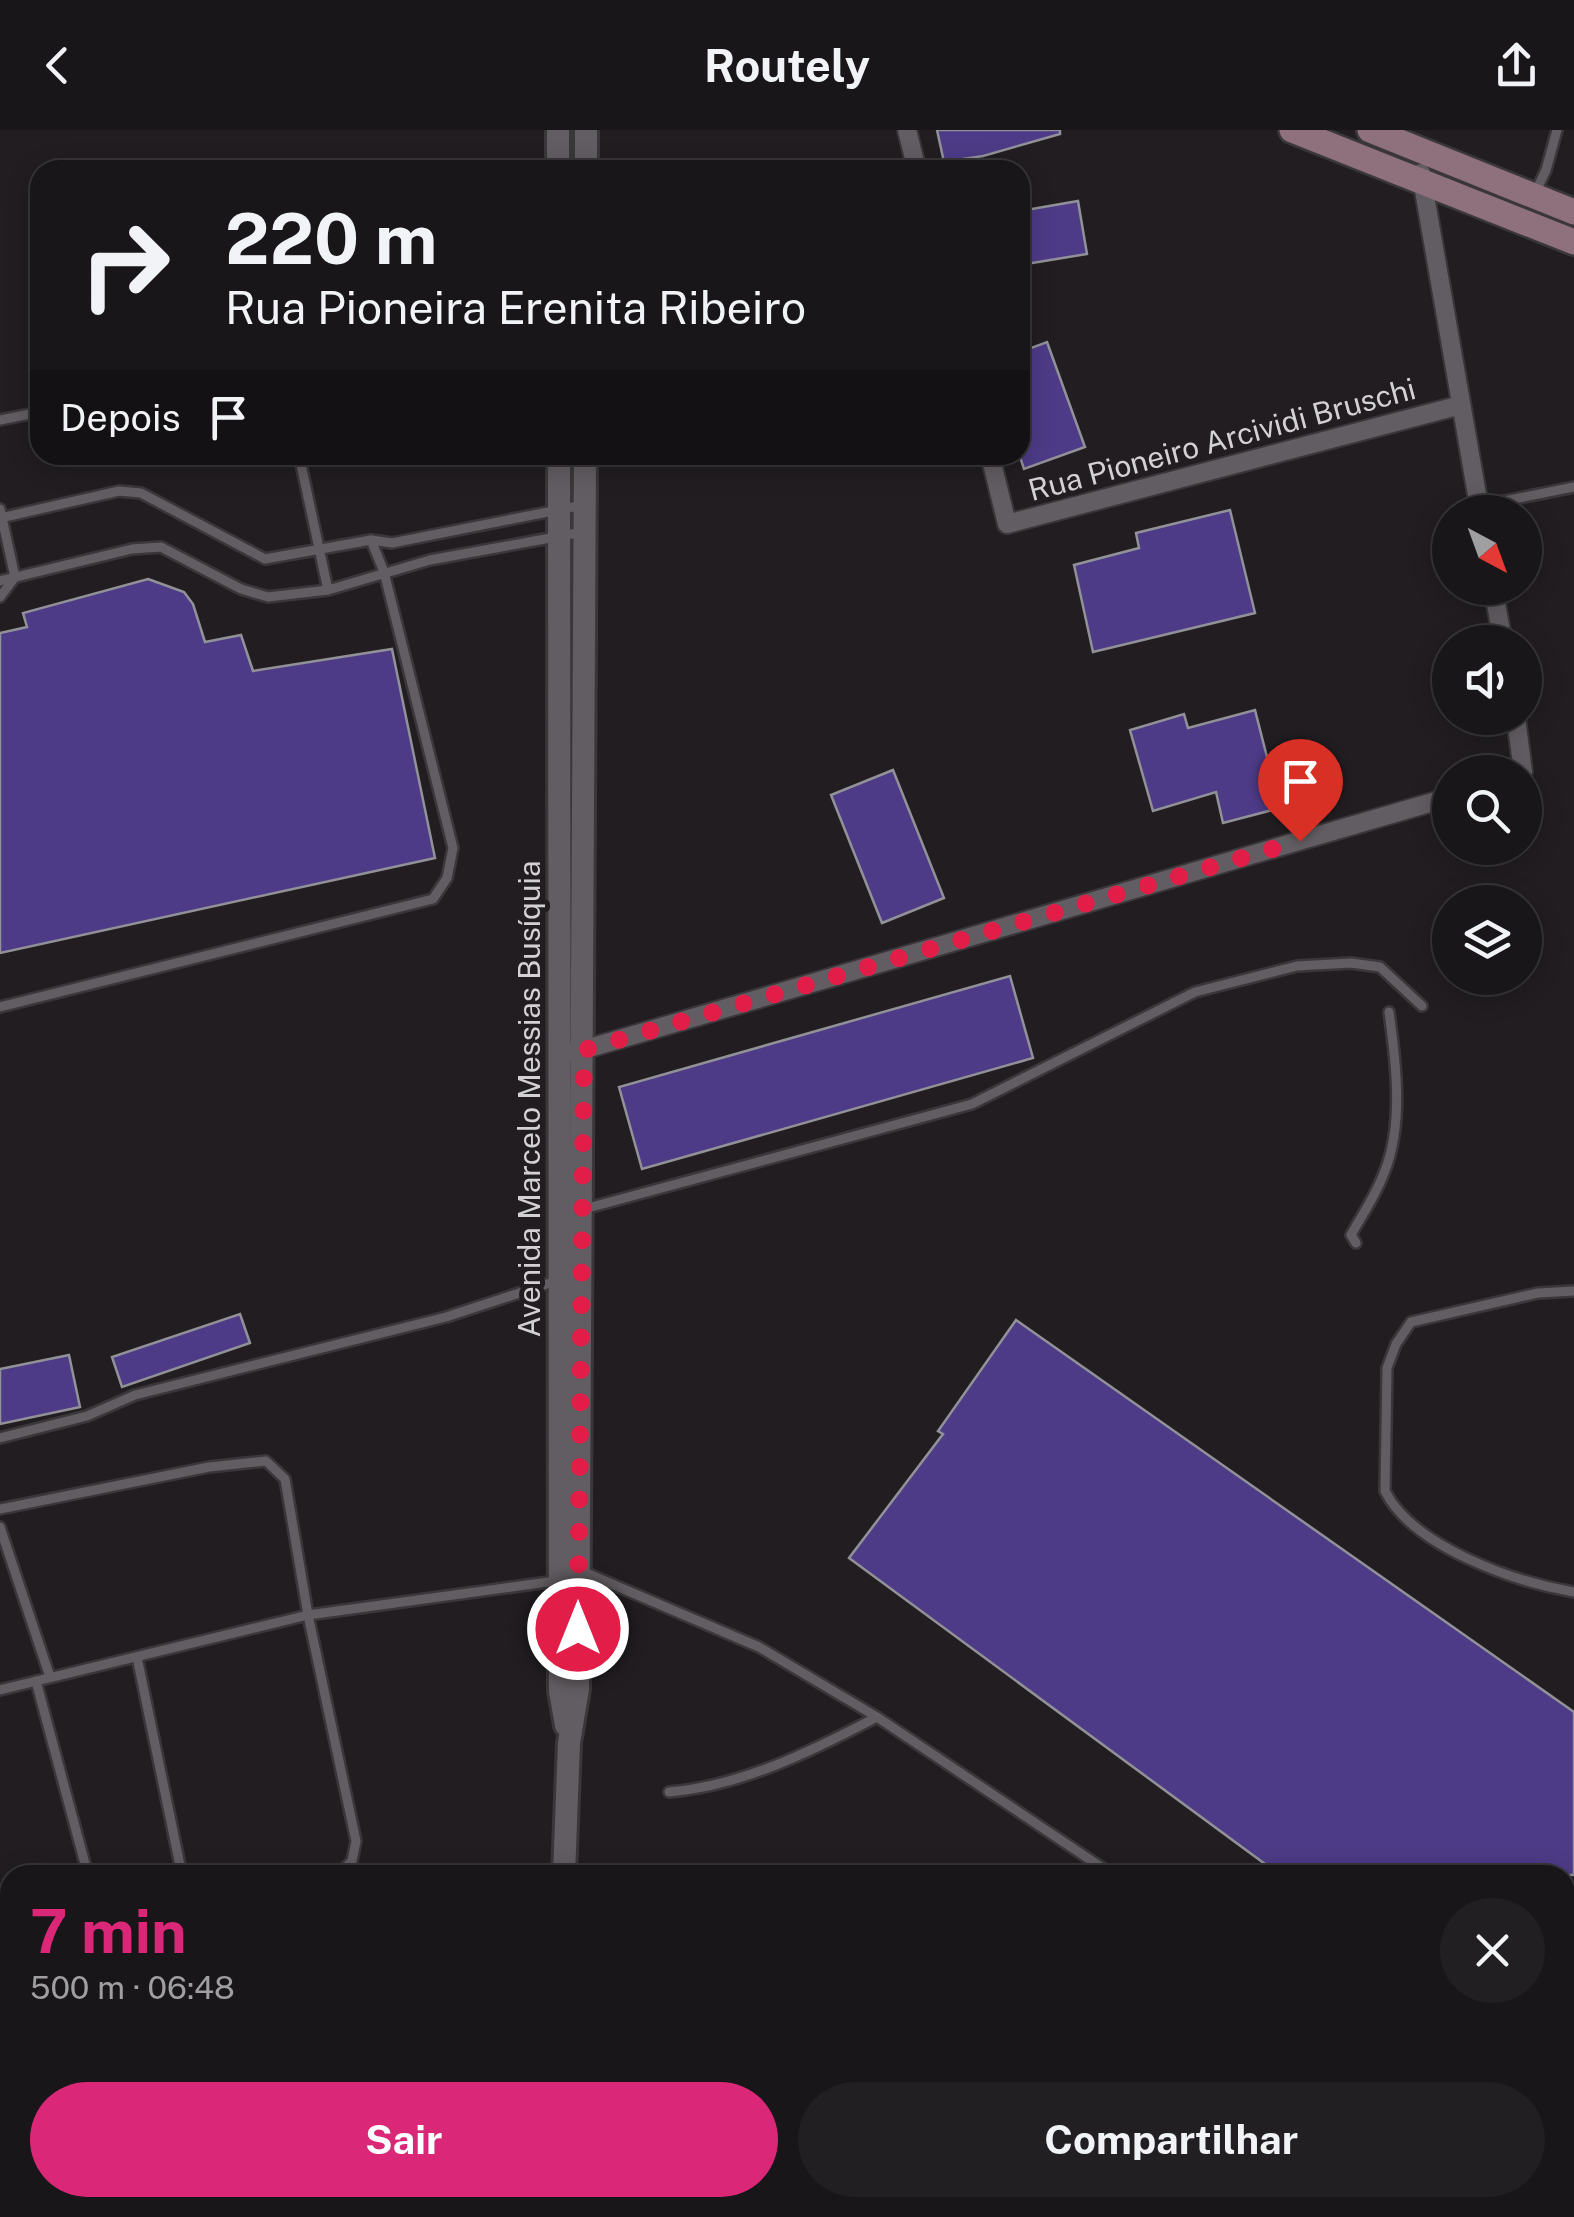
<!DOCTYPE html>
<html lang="pt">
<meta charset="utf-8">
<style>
:root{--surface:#191619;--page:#221f22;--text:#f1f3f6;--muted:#9f9fa2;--line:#373538;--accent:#db2777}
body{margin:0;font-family:"Public Sans",sans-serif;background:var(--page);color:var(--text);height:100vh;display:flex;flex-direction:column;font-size:38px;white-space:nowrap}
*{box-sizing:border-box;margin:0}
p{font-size:32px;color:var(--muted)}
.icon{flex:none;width:55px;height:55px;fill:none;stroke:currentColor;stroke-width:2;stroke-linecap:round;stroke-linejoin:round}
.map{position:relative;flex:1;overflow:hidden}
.drawer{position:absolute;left:0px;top:1735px;width:1575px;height:352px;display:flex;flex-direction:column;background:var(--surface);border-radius:30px 30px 0 0;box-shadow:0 5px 25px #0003,0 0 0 2px var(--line)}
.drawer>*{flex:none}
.guide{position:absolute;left:30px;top:30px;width:1000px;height:305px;border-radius:30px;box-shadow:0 5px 25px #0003,0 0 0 2px var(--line);background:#191619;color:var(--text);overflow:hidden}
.needle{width:65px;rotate:139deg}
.tools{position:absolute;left:1432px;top:365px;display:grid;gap:20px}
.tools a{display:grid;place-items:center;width:110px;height:110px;border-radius:50%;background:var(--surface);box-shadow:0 5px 25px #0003,0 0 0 2px var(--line);font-size:50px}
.pin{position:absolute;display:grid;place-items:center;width:85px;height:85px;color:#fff;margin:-102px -42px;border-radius:50% 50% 50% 0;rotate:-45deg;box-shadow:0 0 10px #0007}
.pin .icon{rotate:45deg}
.me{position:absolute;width:110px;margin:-55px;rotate:0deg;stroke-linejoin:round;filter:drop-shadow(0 0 8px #0008)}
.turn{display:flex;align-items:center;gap:35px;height:210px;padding:0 30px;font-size:45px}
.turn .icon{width:130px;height:130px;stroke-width:2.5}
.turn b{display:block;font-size:70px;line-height:85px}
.then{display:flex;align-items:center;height:95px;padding:0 30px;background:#0003;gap:20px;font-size:38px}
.round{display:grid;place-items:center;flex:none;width:105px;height:105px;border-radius:52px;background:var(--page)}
.overview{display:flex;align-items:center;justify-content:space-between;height:170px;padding:0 30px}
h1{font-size:60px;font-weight:700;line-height:75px;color:var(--accent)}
.cta{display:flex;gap:20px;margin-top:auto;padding:20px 30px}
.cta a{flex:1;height:115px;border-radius:60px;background:var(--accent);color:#fff;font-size:40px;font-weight:700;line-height:115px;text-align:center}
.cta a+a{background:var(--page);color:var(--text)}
header{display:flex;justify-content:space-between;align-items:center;height:130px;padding:0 30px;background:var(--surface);font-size:45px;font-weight:700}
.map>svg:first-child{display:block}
.building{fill:#4d3b87;stroke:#929197;stroke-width:2.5}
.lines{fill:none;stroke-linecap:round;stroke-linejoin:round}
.service-casing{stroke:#3a373a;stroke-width:14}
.minor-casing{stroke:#3a373a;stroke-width:22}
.tertiary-casing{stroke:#3a373a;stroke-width:28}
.secondary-casing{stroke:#3a373a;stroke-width:30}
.service{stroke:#625d62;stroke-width:9}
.minor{stroke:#625d62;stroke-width:18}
.tertiary{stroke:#625d62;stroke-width:22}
.secondary{stroke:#8e717c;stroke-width:25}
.route{stroke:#e11d48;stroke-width:18;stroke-dasharray:0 32.4}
.labels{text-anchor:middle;stroke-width:10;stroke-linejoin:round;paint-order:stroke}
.street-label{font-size:30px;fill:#d3d1d3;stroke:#211d21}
</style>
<header><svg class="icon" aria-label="back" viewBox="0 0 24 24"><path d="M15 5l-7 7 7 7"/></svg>Routely<svg class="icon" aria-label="share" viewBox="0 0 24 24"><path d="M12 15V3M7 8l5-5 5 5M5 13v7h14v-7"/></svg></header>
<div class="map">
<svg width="1574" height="2087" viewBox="0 0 1574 2087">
<rect width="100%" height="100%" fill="#211d21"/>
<g class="building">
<polygon points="937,0 1060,0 1060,4 983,26 944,32"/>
<polygon points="1078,71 1087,124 1020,135 1020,81"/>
<polygon points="1047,212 1085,317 1024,339 1020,327 1020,222"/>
<polygon points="1230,380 1255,483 1093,522 1074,435 1139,418 1136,403"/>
<polygon points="148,449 184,462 193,474 205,512 241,505 253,541 392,519 435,728 0,823 0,503 27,497 23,483"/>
<polygon points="1255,580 1280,678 1223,693 1216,662 1153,681 1130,600 1184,584 1188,598"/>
<polygon points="893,640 944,768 882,793 831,665"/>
<polygon points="1010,846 1033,928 642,1039 619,957"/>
<polygon points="240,1184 250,1213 122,1257 112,1227"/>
<polygon points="1016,1190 1574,1582 1574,1745 1280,1745 849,1428 943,1304 938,1301"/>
<polygon points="69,1225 80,1277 0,1294 0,1239"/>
</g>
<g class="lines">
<defs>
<g id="service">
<polyline points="1535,63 1546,40 1557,0"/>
<polyline points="0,290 40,282"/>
<polyline points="299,325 328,460"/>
<polyline points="1479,376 1574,357"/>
<polyline points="0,379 15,447"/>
<polyline points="0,388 119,361 141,363 265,429 371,410 392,413 583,375"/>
<polyline points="0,451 132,419 161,417 241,459 268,467 328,460 430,430 583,402"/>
<polyline points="0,467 15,447"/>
<polyline points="0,877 433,769 447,748 453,718 384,442 371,410"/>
<polyline points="584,1079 972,974 1195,862 1297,836 1351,833 1380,837 1422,876"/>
<path d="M1356,1113L1351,1105C1362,1085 1376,1065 1384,1043C1404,995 1396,932 1389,882"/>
<path d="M1574,1161L1538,1163L1411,1192L1396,1214L1387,1238L1385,1361C1413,1417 1515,1452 1574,1462"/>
<polyline points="0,1308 87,1286 135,1265 446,1187 559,1150"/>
<polyline points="0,1379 209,1337 266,1331 285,1349 308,1485 356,1711 352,1731 338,1745"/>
<polyline points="0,1397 50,1547"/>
<polyline points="579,1440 759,1517 877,1587 1113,1745"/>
<polyline points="137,1527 182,1745"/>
<polyline points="36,1551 88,1745"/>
<polyline points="0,1560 308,1485 556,1451"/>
<path d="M669,1662C742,1656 812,1621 877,1587"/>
<polyline points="0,1815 10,1813"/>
<polyline points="0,1977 10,1975"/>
<polyline points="1565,2068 1574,2079"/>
<polyline points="681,2078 693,2087"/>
<polyline points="984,2078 996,2087"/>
<polyline points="1040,2078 1053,2087"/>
<polyline points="1072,2078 1086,2087"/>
<polyline points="606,2087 606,2078"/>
<polyline points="918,2087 925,2078"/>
</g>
<g id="minor">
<polyline points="907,0 917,40"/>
<polyline points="1421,43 1480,382"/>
<polyline points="990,325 1007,394 1461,275"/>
<polyline points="1493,458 1503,512"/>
<polyline points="1516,588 1523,642"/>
<polyline points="572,923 1450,667"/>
</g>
<g id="tertiary">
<polyline points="558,0 558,40"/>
<polyline points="586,40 586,0"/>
<polyline points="559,325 560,1561 566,1595"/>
<polyline points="564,1745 569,1613 578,1559 585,325"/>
<polyline points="558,2087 558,2078"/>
</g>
<g id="secondary">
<polyline points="1292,0 1574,112"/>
<polyline points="1370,0 1574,82"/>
</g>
</defs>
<use href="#service" class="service-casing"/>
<use href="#minor" class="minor-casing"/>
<use href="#tertiary" class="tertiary-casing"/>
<use href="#secondary" class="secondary-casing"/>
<use href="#service" class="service"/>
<use href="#minor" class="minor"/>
<use href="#tertiary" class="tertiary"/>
<use href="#secondary" class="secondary"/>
</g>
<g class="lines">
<polyline class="route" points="578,1499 584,920 1300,711"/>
</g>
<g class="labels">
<g class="street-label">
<text transform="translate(1222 310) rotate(-15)" y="10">Rua Pioneiro Arcividi Bruschi</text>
<text transform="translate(530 969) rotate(-90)" y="10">Avenida Marcelo Messias Busíquia</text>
</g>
</g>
</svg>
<div class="tools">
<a><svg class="needle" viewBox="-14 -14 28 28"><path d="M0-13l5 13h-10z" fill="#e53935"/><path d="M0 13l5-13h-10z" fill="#9f9fa2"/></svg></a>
<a><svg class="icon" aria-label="sound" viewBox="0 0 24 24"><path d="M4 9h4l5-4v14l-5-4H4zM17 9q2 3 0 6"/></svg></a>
<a><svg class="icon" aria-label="search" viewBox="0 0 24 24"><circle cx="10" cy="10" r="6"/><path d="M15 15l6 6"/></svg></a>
<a><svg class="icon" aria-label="layers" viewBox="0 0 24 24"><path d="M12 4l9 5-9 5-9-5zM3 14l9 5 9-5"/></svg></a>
</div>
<div class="pin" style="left:1300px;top:711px;background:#d93025"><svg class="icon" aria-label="arrive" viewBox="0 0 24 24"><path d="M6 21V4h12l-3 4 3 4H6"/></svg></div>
<svg class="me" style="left:578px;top:1499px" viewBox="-20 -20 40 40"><circle r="17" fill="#e11d48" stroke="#fff" stroke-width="3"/><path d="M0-11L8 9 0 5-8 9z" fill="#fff"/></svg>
<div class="guide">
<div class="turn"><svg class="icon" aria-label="right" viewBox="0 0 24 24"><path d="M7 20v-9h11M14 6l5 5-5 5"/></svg><div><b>220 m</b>Rua Pioneira Erenita Ribeiro</div></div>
<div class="then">Depois<svg class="icon" aria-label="arrive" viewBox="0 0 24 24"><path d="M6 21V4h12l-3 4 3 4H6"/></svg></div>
</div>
<section class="drawer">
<div class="overview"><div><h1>7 min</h1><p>500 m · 06:48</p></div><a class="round"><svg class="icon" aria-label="close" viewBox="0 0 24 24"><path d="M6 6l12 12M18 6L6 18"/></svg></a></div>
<div class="cta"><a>Sair</a><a>Compartilhar</a></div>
</section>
</div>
